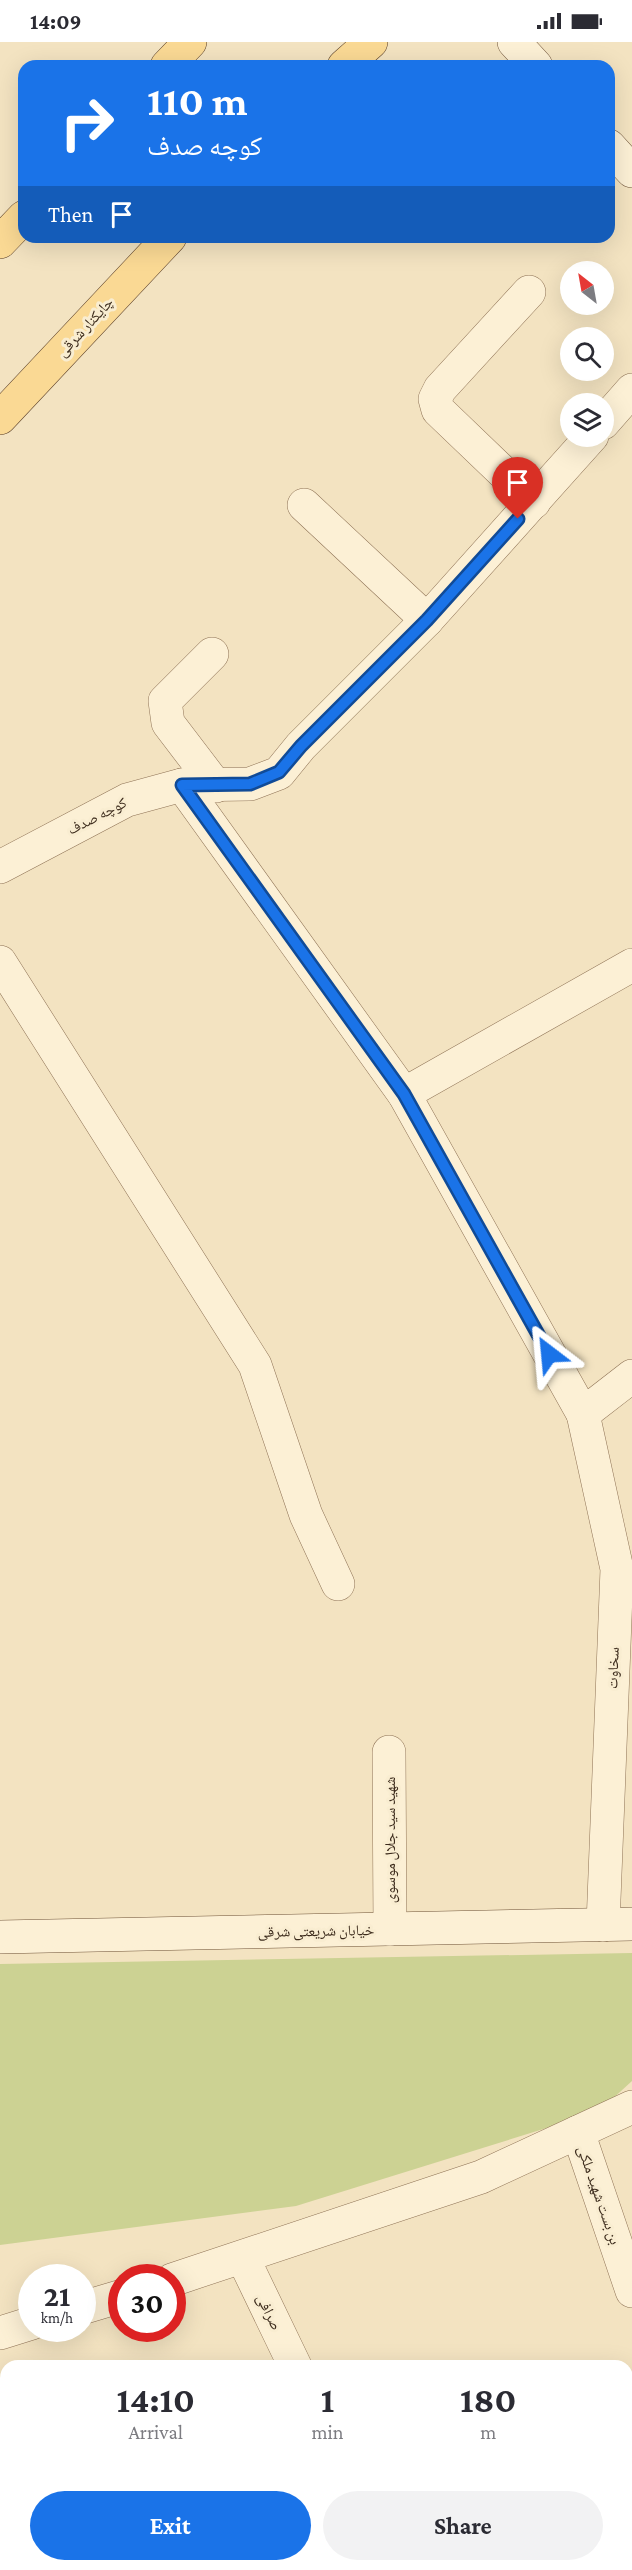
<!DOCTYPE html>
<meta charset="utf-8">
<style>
:root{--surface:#fff;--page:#f2f2f3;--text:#2b2b33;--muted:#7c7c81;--accent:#1a73e8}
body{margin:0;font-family:"Crimson Pro","Noto Naskh Arabic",serif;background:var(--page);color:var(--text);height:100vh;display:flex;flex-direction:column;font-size:22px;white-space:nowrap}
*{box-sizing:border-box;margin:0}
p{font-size:20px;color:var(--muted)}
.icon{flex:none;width:33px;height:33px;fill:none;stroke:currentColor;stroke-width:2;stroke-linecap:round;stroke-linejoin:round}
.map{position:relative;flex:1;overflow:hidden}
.details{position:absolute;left:0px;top:2318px;width:633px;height:212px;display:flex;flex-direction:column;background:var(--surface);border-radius:18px 18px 0 0;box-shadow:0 6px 24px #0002}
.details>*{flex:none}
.guide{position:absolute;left:18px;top:18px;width:597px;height:183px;border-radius:18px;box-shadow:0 6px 24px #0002;background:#1a73e8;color:#fff;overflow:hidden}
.needle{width:39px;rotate:329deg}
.buttons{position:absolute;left:560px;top:219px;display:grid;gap:12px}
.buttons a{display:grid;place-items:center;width:54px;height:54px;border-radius:50%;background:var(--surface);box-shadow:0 6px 24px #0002;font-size:30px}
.speed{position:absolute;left:18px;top:2222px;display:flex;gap:12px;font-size:30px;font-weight:700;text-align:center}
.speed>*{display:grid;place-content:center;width:78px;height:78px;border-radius:50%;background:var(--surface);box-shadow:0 6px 24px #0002;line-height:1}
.speed small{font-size:15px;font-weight:400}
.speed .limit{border:9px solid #d22;background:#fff;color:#111}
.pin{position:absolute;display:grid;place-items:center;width:51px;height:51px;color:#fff;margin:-62px -26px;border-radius:50% 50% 50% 0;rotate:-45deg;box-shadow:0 0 6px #0007}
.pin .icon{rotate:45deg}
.me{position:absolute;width:66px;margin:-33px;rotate:331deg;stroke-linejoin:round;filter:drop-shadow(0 0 4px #0008)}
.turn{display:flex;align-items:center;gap:21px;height:126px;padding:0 30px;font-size:27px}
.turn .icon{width:78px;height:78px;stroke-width:2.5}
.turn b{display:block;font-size:42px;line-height:51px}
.then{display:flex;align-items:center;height:57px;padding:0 30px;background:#0003;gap:12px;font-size:22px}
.eta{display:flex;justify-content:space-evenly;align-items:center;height:102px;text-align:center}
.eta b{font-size:36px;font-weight:700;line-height:42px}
.action{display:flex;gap:12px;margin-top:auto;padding:12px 30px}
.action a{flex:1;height:69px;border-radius:36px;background:var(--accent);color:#fff;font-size:24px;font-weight:700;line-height:69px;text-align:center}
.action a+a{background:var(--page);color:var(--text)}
.status{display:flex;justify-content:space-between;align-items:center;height:42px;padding:0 30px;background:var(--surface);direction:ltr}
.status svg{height:16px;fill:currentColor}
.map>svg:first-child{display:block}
.green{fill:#ccd293}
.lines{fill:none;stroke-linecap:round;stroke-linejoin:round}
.street-casing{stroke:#8f7356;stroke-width:34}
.secondary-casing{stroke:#705439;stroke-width:34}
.primary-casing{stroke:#5c412b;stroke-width:34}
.street{stroke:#fcf0d5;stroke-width:33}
.secondary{stroke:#fcf0d5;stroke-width:33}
.primary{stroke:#fad994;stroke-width:33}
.route-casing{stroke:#114b97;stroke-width:15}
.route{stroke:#1a73e8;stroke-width:10}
.labels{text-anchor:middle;stroke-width:6;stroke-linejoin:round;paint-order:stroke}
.street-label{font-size:15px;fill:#3c2b1c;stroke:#f9edd1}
</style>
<div class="status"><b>14:09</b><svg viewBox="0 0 49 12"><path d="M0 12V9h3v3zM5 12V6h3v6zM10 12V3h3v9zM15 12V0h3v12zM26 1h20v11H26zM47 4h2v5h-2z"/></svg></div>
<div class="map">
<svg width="632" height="2528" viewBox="0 0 632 2528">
<rect width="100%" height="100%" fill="#f3e3c1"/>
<polygon class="green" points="632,1911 632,2039 598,2070 296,2164 0,2203 0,1922"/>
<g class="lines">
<defs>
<g id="street">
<polyline points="529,250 440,347 435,357 438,368 534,460"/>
<polyline points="603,381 632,348"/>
<polyline points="304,463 427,578"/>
<polyline points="212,612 165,659 168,681 216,744"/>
<polyline points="182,743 404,1052 583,1372 632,1334"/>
<polyline points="0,825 127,758 182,743 250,742 279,731 301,704 427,578 592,394"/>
<polyline points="0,920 255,1323 306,1473 338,1542"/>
<polyline points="404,1052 632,923"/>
<polyline points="583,1372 617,1527 603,1883"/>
<polyline points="389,1710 390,1887"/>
<polyline points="578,2090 632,2249"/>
<polyline points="243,2216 295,2324"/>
<polyline points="172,2238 481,2135 632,2065"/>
<polyline points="82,2266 122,2254"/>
<polyline points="0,2291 32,2281"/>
<polyline points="627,2377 632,2375"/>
<polyline points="390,2523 393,2528"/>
<polyline points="290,2528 296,2523"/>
</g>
<g id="secondary">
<polyline points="514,0 536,24"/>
<polyline points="609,104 632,129"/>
<polyline points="0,1895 632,1882"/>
<polyline points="0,2495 6,2510"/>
</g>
<g id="primary">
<polyline points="167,24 190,0"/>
<polyline points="344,24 371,0"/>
<polyline points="0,200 24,175"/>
<polyline points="0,376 170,195"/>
</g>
</defs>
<use href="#street" class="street-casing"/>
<use href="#secondary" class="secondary-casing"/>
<use href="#primary" class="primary-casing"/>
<use href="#street" class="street"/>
<use href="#secondary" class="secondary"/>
<use href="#primary" class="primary"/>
</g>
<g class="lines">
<defs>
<polyline id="route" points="518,477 427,578 301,704 279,730 250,742 182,743 404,1052 549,1312"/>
</defs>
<use href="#route" class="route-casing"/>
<use href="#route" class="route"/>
</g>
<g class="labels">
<g class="street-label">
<text transform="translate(85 285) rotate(-47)" y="5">چایکنار شرقی</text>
<text transform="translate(97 774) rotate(-27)" y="5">کوچه صدف</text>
<text transform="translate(613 1626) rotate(-88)" y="5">سخاوت</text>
<text transform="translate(390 1798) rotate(-90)" y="5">شهید سید جلال موسوی</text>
<text transform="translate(316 1889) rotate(-1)" y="5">خیابان شریعتی شرقی</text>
<text transform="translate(599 2153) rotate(71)" y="5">بن بست شهید ملکی</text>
<text transform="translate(269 2270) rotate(64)" y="5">صرافی</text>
</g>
</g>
</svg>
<div class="buttons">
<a><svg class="needle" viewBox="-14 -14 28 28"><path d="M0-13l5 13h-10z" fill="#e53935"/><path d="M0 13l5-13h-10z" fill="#7c7c81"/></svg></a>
<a><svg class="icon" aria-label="search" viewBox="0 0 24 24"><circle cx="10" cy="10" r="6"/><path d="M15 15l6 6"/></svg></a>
<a><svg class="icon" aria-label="layers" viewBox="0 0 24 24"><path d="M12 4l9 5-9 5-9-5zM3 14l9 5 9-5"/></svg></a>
</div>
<div class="speed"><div>21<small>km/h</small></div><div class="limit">30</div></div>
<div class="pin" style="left:518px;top:477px;background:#d93025"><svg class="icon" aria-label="arrive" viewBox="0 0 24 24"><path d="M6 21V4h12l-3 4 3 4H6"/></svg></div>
<svg class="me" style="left:549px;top:1312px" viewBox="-20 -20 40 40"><path d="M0-17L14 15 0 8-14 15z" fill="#1a73e8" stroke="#fff" stroke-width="4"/></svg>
<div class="guide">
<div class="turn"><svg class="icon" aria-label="right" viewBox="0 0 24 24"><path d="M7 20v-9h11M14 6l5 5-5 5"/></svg><div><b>110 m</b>کوچه صدف</div></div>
<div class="then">Then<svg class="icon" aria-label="arrive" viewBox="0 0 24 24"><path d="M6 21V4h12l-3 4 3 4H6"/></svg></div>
</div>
<section class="details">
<div class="eta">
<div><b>14:10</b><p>Arrival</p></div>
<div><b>1</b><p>min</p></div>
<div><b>180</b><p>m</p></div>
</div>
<div class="action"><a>Exit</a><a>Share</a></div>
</section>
</div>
